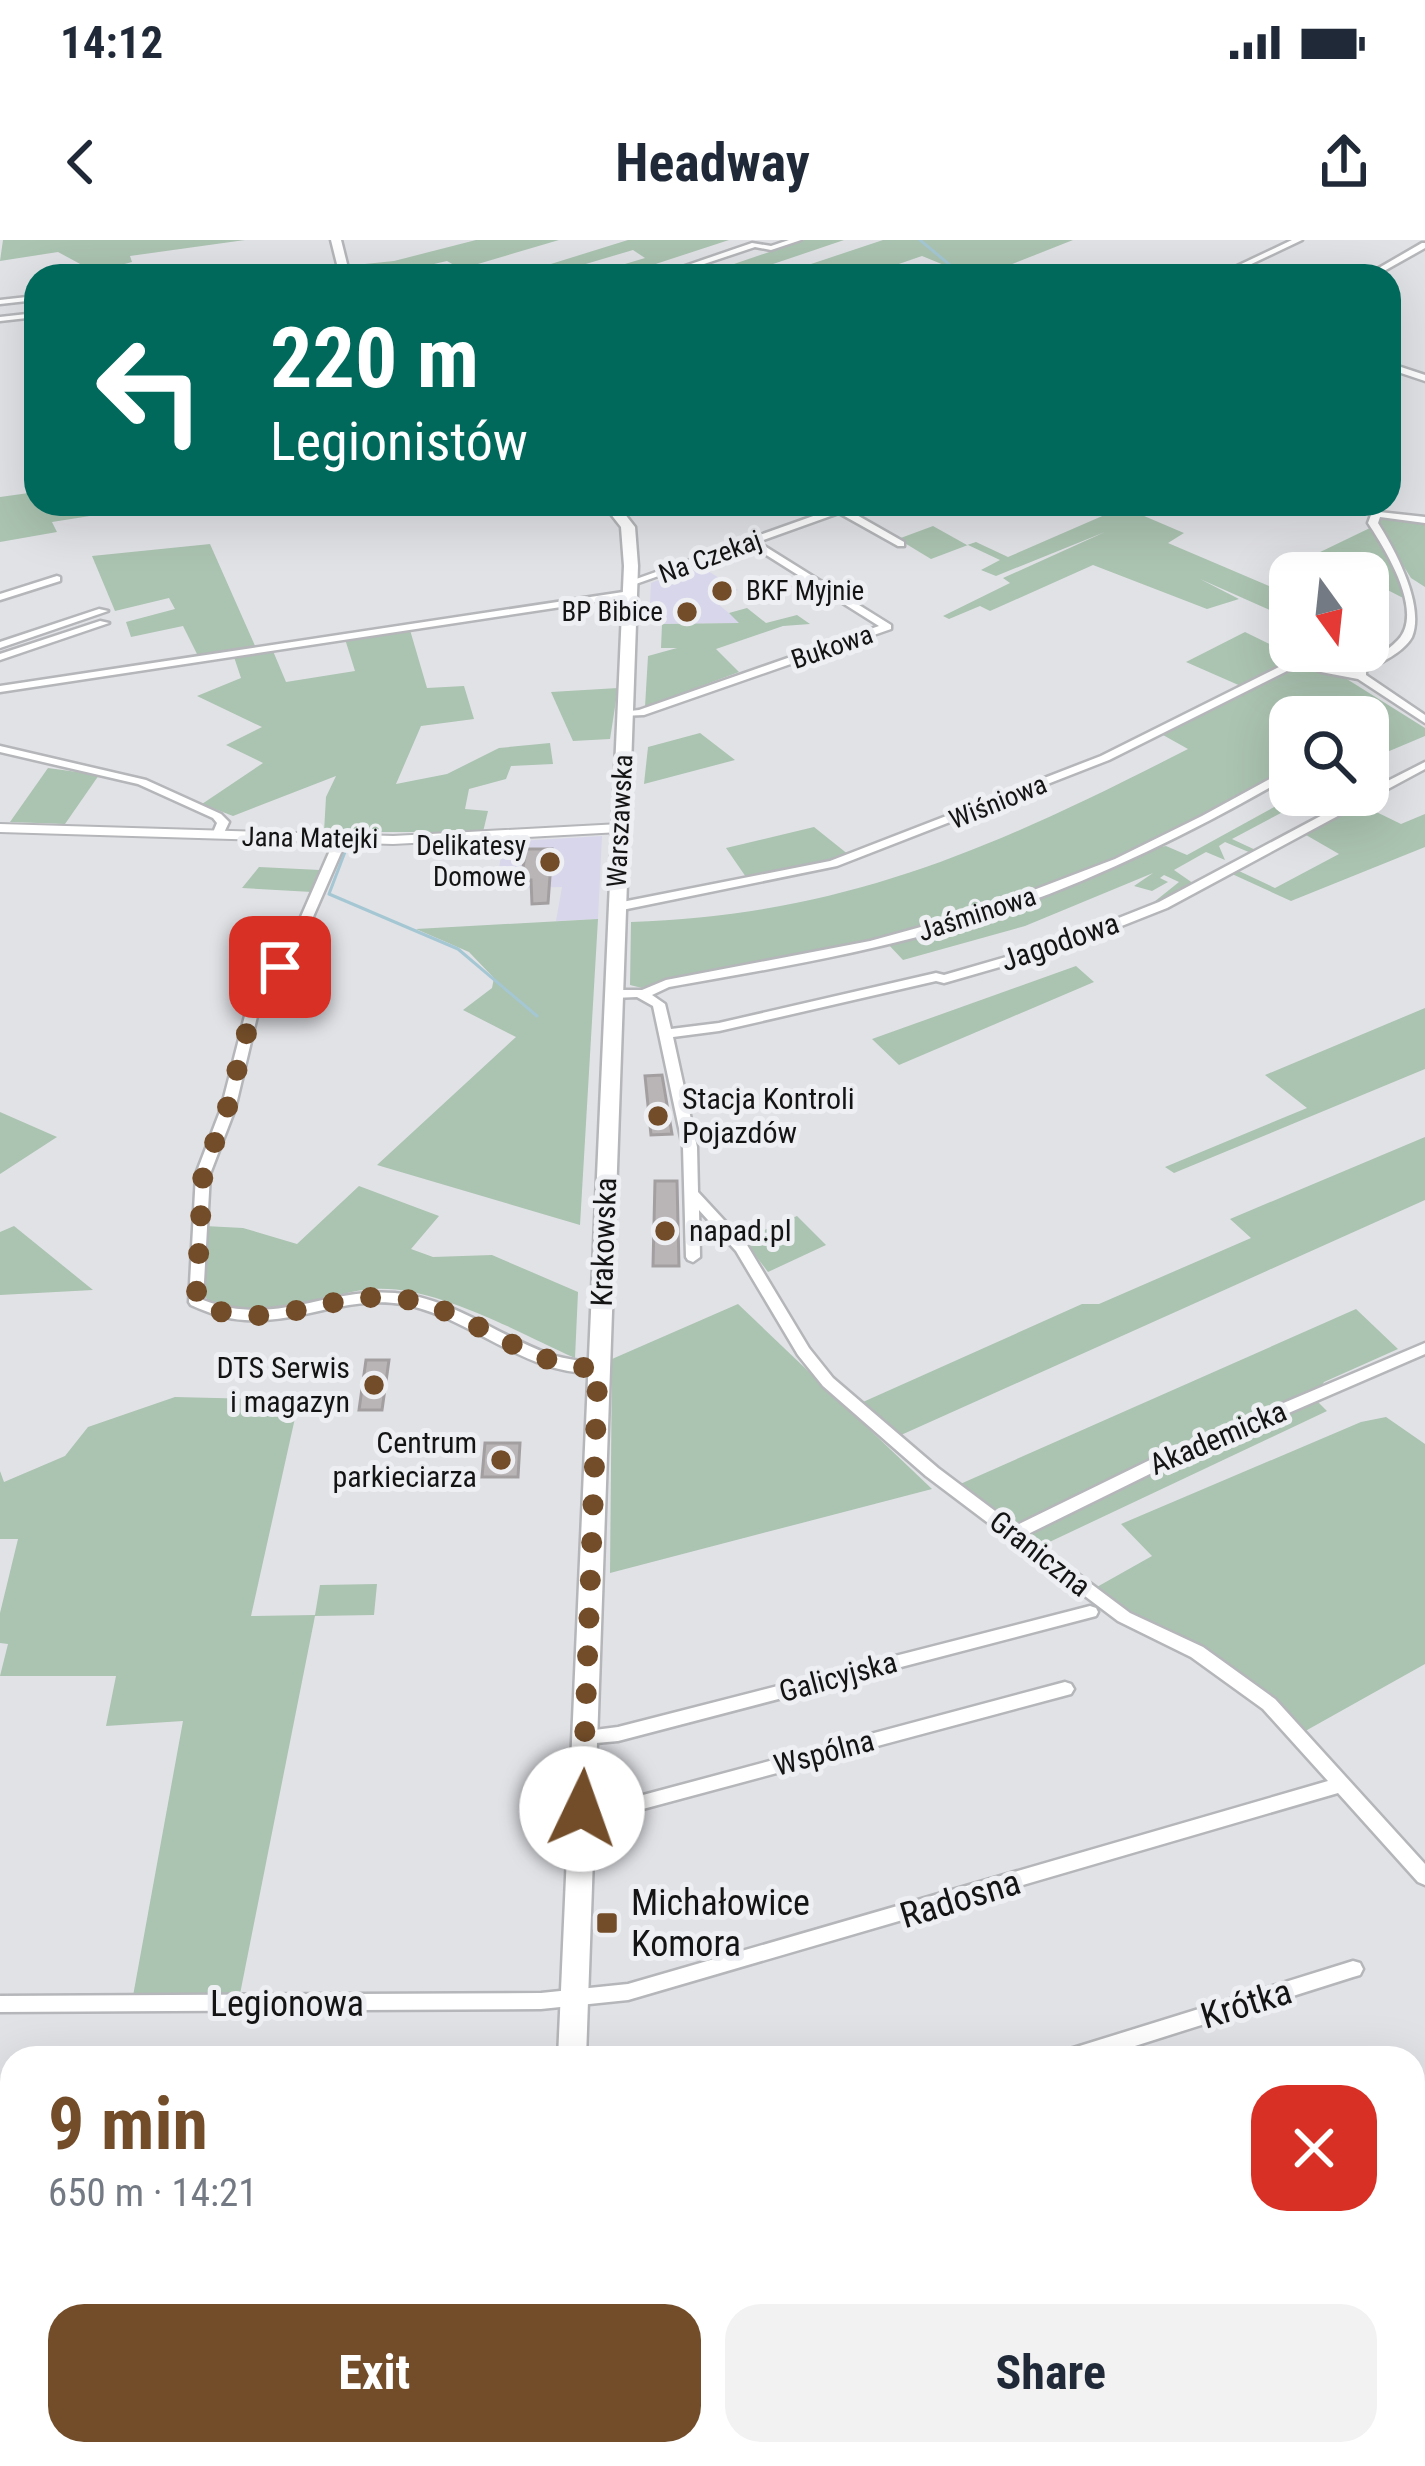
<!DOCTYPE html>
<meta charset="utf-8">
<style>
:root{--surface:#fff;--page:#f2f2f3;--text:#1f2937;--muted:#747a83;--accent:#734d29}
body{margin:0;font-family:"Roboto Condensed",sans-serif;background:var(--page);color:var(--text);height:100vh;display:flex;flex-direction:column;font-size:45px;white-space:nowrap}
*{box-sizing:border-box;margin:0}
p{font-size:39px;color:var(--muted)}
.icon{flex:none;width:66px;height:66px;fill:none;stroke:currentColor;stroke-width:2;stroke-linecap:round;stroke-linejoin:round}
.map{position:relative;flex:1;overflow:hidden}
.sheet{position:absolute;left:0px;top:1806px;width:1425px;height:420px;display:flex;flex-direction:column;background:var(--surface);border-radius:36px 36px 0 0;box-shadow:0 12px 48px #0002}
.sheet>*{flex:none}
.guide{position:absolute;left:24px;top:24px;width:1377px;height:252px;border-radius:36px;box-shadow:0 12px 48px #0002;background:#00695c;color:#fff;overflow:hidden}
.needle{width:78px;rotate:165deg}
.tools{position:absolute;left:1269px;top:312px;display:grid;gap:24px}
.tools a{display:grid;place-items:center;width:120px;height:120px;border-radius:24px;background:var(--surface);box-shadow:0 12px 48px #0002;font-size:60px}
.pin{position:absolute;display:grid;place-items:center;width:102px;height:102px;color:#fff;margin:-51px;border-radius:24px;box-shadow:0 6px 18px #0006}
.me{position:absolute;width:132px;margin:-66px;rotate:3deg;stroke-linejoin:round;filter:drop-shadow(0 0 9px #0008)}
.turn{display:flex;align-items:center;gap:42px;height:252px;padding:0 48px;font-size:54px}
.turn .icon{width:156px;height:156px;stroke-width:2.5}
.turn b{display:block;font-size:84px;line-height:102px}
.round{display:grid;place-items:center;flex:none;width:126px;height:126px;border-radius:36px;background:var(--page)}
.summary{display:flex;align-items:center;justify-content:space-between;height:204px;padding:0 48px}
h1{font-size:72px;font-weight:700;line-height:90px;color:var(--accent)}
.cta{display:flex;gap:24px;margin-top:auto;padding:24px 48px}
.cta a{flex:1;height:138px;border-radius:36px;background:var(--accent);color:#fff;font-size:48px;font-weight:700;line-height:138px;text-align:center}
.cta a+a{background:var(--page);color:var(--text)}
.status{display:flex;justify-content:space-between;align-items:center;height:84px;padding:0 60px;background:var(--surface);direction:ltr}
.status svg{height:33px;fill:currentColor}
header{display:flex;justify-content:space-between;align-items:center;height:156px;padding:0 48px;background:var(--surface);font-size:54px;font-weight:700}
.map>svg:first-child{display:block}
.commercial{fill:#d8d6eb}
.green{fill:#abc3b1}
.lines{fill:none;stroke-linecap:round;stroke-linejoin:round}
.stream{stroke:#a4c7d3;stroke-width:3}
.building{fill:#b9b5b7;stroke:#a39fa1;stroke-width:3}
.minor-casing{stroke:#b5b6b9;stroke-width:5}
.tertiary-casing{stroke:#b5b6b9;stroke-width:4}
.secondary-casing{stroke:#b5b6b9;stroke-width:5}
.minor{fill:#fff;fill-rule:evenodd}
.tertiary{fill:#fff;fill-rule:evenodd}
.secondary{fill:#fff;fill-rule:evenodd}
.route{stroke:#734d29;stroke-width:21;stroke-dasharray:0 37.8}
.poi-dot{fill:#734d29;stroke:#eeeff3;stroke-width:4.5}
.labels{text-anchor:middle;stroke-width:10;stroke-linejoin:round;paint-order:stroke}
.far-street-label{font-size:27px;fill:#141415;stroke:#eeeff3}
.far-poi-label{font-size:27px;fill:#141415;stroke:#eeeff3;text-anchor:end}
.street-label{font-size:30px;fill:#141415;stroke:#eeeff3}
.poi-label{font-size:30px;fill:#141415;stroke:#eeeff3;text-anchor:start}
.near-street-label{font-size:36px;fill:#141415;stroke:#eeeff3}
.near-poi-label{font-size:36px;fill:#141415;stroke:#eeeff3;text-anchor:start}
</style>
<div class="status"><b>14:12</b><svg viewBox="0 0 49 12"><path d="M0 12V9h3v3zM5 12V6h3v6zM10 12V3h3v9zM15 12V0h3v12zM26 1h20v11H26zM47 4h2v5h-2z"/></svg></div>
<header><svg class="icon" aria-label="back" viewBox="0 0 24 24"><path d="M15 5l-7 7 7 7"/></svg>Headway<svg class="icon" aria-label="share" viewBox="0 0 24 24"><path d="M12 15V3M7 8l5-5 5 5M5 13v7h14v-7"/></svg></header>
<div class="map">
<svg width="1425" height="2226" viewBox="0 0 1425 2226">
<rect width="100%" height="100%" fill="#e1e2e6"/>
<g class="commercial">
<polygon points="697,324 738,350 713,360 741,383 649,384 651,343"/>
<polygon points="602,596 598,679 556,681 562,647 496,649 503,602"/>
</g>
<g class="green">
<polygon points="3,0 245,0 130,16 132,22 95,32 58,12 0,21"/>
<polygon points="476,0 559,0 461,29 447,21 382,36 357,36 355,25 394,21"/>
<polygon points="628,0 729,0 619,36 585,36 645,18 633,10 552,34 538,28"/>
<polygon points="804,0 844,0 738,36 699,36"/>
<polygon points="883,0 1073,0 982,36 954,36 944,25 922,16 864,36 775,36"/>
<polygon points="36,252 36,264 166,264 52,282 57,292 0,302 0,257"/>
<polygon points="1123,267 1184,293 1168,303 1290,355 1290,379 1200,339 1239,359 1207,369 1093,325 990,371 980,366 949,379 943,376 1010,343 1003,338 1105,292 996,336 981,330 1000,320 968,305 931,319 898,299 933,286 967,305 976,302 1008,317"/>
<polygon points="1399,278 1425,283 1425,347 1411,338 1378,286 1381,280"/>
<polygon points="1372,287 1411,362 1368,340 1368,333 1354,333 1316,314"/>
<polygon points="210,304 256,408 199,418 183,386 131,397 126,382 175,369 169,358 115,371 92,316"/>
<polygon points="747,368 766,383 797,375 810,384 783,386 716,409 739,432 645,467 648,416 677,408 661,408 662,384 739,383 729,373"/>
<polygon points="410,390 427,448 464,446 474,479 421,486 396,544 447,534 499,508 550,503 553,524 511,526 506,539 469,549 465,569 488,571 483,592 324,592 326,557 336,536 233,576 202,564 263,523 226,505 262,487 197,456 241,438 234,417 273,411 286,442 355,431 345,399"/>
<polygon points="1245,392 1298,418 1243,447 1186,422"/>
<path d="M1303,423L1342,436L1425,488V496L1368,520V477H1290V527C1191,583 1091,635 983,672C873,710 755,722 642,748L630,745L631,682C848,675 998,606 1188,509L1163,495Z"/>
<polygon points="618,448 610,499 573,501 551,452"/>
<polygon points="700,493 735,520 644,544 648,507"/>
<polygon points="48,528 99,535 65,584 10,582"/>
<polygon points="1296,555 1315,555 1232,599 1262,613 1223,629 1251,613 1225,602 1219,606 1225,620 1206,612 1174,630 1197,646 1158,665 1154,662 1179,642 1164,635 1160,638 1168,642 1152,651 1134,646 1153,633 1025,686 903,720 887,703 1006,670 1154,608 1166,606 1187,615"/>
<polygon points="1360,564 1401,584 1425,574 1425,607 1291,661 1232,634 1239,631 1275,648 1339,614 1306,595"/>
<polygon points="814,587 849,615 748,640 726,608"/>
<polygon points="259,627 320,630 312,652 242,648"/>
<polygon points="598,679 580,985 377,925 516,797 463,770 492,748 494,738 469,712 416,689"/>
<polygon points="1076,726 1094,742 899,825 872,799"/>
<polygon points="1425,768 1425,829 1174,933 1165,927 1307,868 1265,835"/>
<polygon points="0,872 57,897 0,934"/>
<polygon points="1425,897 1425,960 901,1195 863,1162 1082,1064 1099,1064 1251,998 1230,979"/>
<path d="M359,946L439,976L411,1009L433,1017L492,1015L578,1052L575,1118C519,1093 434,1044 372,1049C316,1053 251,1099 201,1054L205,986L243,988L297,1004Z"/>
<polygon points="797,976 826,1005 768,1032 743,999"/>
<polygon points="14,986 93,1050 0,1055 0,992"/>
<polygon points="738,1064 932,1249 610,1333 612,1119"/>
<polygon points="1356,1069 1398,1109 1324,1142 1314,1158 1327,1171 1041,1306 958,1245"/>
<polygon points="175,1157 299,1160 251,1376 315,1375 320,1345 377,1344 374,1375 315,1376 240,1754 133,1756 183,1481 106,1486 116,1436 0,1436 8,1404 0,1403 0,1373 18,1299 0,1299 0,1231 4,1242 65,1216 88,1187"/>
<polygon points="1386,1177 1425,1204 1425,1424 1300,1494 1269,1452 1088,1352 1152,1316 1121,1284 1361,1182"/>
<polygon points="0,1950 12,1950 12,2214 335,2214 334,2226 0,2226"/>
</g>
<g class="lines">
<g class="stream">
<polyline points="920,0 963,36"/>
<polyline points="274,601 333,603"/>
<polyline points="348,604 329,654 458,709 537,776"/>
</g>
</g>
<g class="building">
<polygon points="526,609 552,609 548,663 532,664 531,640 521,640"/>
<polygon points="662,835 672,894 651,895 645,836"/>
<polygon points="655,941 677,941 679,1026 653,1026"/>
<polygon points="366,1120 389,1120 382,1170 359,1170"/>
<polygon points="485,1203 520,1203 518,1237 482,1237"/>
</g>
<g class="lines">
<defs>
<g id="minor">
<polygon points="789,0 801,0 771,10 755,7 668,36 656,36 752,3 771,6"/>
<polygon points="1292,0 1302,0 1226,36 1216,36"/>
<polygon points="1422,3 1425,3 1425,8 1375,36 1365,36"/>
<polygon points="36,56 36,60 0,64 0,60"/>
<polygon points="36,73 36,77 0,81 0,77"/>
<polygon points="1389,123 1425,135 1425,141 1389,129"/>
<polygon points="847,264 861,264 848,270 904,302 904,306 898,306 839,273 758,302 891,385 891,389 644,475 621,476 621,472 639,470 879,386 749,304 633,345 625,343"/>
<path d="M1356,264H1367L1379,272L1425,277V283L1380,277L1378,283C1395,310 1425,365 1412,397C1403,413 1381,422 1366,431V435L1425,475V483L1358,439L1321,432L1303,423L1109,520L837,626L617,671L611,667L617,663L830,621L1101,516L1299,417H1307L1328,427L1356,432L1357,428C1371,419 1387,412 1398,400C1425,372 1385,309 1368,283L1371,275Z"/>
<polygon points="57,336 60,337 60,341 0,360 0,354"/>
<polygon points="630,351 634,352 634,356 0,452 0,446"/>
<polygon points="99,369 108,371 0,408 0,402"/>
<polygon points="100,381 109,383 0,420 0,414"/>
<polygon points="0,506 146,540 221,574 229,582 222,597 214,597 212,595 217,583 213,578 138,544 0,512"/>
<path d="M1425,522V529L1167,668L1066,708L944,743L936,741L719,791L673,797L697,907L698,952L747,1005L809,1108L833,1138L938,1228L1015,1286L1154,1218L1425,1103V1114L1166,1226L1026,1295L1130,1373L1203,1407L1275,1459L1425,1624V1645L1418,1642L1338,1553L628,1760L541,1769L0,1772V1756L541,1753L628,1744L1328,1541L1263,1469L1191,1417L1118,1381L926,1236L823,1146L798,1115L736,1011L699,970L700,1017L693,1022L688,1020L686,1017L683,907L653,766L637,757L613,758L607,754L613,750H642L666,740L870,701L979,671L1115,619L1202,576L1290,528V536C1179,600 1063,656 939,691C850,716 759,731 669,747L652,755L665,764L671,789L719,783L936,733L944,735L1058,702L1159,662L1360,555H1368V551Z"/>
<path d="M341,596L347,599L302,702L259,768L235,869L210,934L203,1060C274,1088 326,1047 395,1053C451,1058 497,1095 549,1114C567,1120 585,1121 603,1124L606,1128L603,1132C531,1141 471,1076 402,1064C348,1055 298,1084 245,1080C225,1079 209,1073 191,1065L189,1062L196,934L221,869L247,768L290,702L335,599Z"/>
<polygon points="1090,1366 1096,1368 1098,1372 1096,1376 618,1501 585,1504 579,1502 576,1497 579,1492 618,1487"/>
<polygon points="1065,1442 1071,1444 1074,1449 1071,1454 628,1573 582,1576 576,1574 573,1569 576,1564 582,1562 628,1559"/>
<polygon points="1353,1721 1360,1723 1363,1729 1360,1735 1353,1737 1097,1818 1060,1818 1063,1812 1070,1809"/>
<polygon points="1425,1948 1425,1968 1413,1973 1413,1953"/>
<polygon points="1425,2100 1425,2122 1413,2126 1413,2104"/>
<polygon points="1063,2214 1108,2214 1105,2222 1094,2226 1056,2226 1058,2216"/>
</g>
<g id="tertiary">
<polygon points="0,584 393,596 620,584 627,588 620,592 393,604 0,592"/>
<polygon points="1041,2214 1075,2214 1081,2226 1047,2226"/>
</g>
<g id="secondary">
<polygon points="331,0 341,0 350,36 340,36"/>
<polygon points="603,264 617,264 635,287 638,326 586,1818 558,1818 624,326 621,287"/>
<polygon points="538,2214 570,2214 568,2226 536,2226"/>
</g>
</defs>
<use href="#minor" class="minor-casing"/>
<use href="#tertiary" class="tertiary-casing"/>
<use href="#secondary" class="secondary-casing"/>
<use href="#minor" class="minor"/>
<use href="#tertiary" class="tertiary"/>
<use href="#secondary" class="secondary"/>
</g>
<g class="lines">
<path class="route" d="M280,727L253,768L227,869L203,934L196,1062C265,1098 327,1050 397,1058C468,1066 527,1130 598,1128L582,1569"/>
</g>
<g class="poi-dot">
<circle cx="722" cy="351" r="12"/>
<circle cx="687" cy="372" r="12"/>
<circle cx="550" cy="622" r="12"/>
<circle cx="658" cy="876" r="12"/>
<circle cx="665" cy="991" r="12"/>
<circle cx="374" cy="1145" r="12"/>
<circle cx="501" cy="1220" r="12"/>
<rect x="595" y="1671" width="24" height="24" rx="6"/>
</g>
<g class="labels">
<g class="far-street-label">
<text transform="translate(710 317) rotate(-20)" y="9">Na Czekaj</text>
<text transform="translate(832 407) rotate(-19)" y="9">Bukowa</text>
<text transform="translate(998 562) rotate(-22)" y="9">Wiśniowa</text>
<text transform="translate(620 581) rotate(-87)" y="9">Warszawska</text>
<text transform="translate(310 598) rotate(1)" y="9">Jana Matejki</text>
<text transform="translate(977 674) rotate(-18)" y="9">Jaśminowa</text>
</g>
<g class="far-poi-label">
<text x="746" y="360" text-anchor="start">BKF Myjnie</text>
<text x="663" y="381">BP Bibice</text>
<text x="526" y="615">Delikatesy<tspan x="526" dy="31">Domowe</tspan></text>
</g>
<g class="street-label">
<text transform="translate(1060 702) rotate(-19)" y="10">Jagodowa</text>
<text transform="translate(604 1002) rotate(-88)" y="10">Krakowska</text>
<text transform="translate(1218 1198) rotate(-23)" y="10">Akademicka</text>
<text transform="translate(1040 1314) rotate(38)" y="10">Graniczna</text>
<text transform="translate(838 1437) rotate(-15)" y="10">Galicyjska</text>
<text transform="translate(824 1513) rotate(-15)" y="10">Wspólna</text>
</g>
<g class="poi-label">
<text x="682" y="869">Stacja Kontroli<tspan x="682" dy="34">Pojazdów</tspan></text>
<text x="689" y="1001">napad.pl</text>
<text x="350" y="1138" text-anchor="end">DTS Serwis<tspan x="350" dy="34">i magazyn</tspan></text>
<text x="477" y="1213" text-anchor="end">Centrum<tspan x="477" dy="34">parkieciarza</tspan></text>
</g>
<g class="near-street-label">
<text transform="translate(960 1658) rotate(-17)" y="13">Radosna</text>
<text x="287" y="1776">Legionowa</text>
<text transform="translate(1246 1763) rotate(-17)" y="13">Krótka</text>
</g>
<g class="near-poi-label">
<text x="631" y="1675">Michałowice<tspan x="631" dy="41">Komora</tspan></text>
</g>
</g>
</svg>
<div class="tools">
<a><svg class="needle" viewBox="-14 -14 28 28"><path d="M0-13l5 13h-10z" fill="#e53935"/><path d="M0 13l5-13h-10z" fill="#747a83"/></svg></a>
<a><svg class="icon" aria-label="search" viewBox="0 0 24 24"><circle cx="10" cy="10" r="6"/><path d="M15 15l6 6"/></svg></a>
</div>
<div class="pin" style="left:280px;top:727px;background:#d93025"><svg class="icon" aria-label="arrive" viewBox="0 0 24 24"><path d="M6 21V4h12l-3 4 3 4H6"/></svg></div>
<svg class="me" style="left:582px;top:1569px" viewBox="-20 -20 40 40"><circle r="19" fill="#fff"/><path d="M0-13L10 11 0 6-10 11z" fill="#734d29"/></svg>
<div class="guide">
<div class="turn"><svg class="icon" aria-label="left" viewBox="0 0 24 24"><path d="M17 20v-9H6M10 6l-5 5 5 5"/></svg><div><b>220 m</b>Legionistów</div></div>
</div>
<section class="sheet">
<div class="summary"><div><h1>9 min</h1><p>650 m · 14:21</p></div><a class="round" style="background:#d93025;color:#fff"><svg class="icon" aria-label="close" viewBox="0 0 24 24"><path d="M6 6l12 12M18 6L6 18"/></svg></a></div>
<div class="cta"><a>Exit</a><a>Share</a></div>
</section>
</div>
